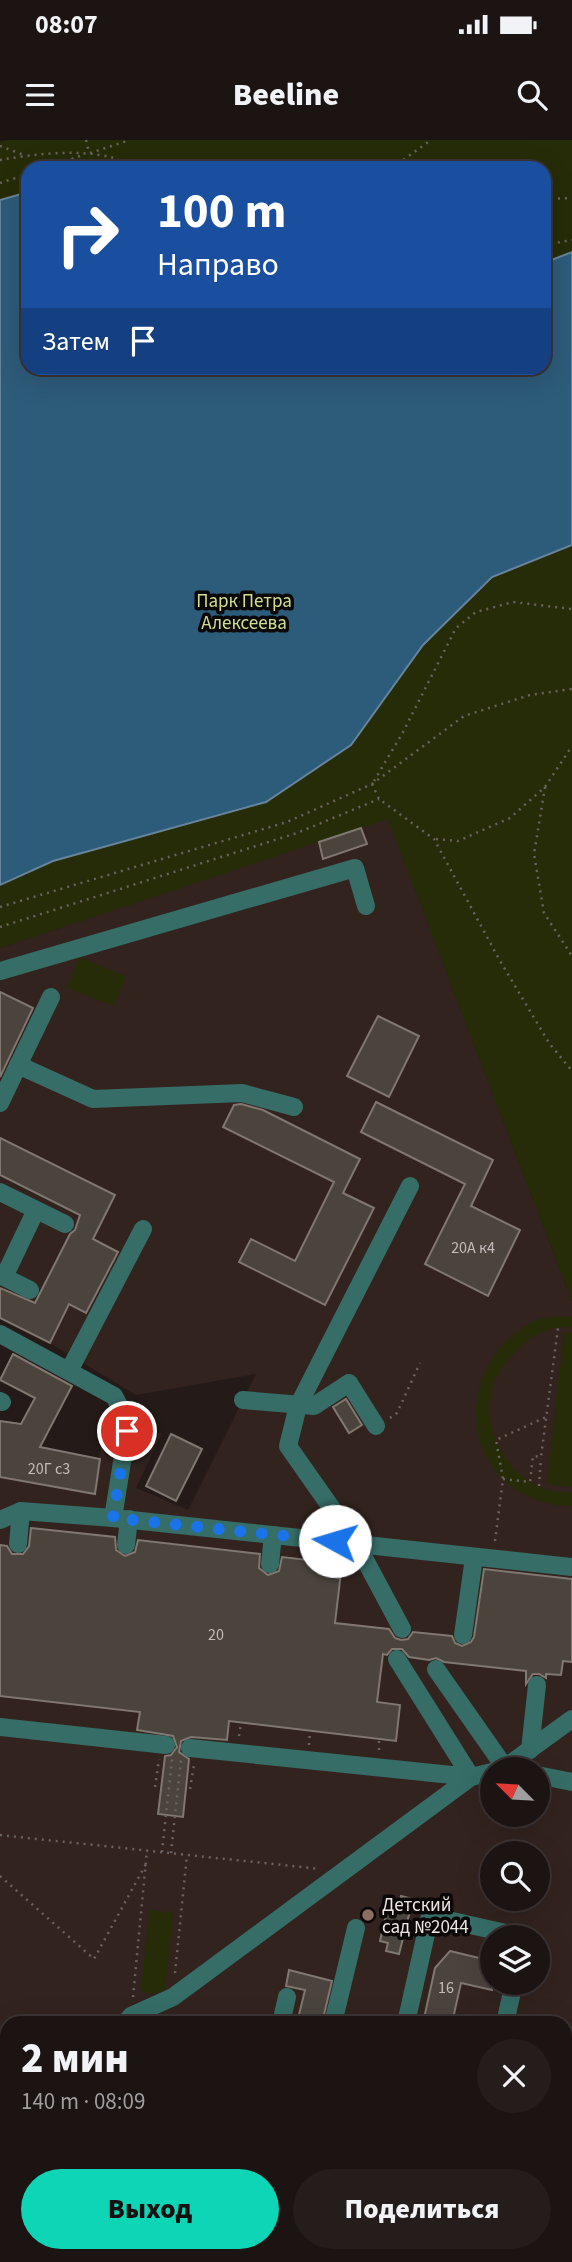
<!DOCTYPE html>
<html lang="ru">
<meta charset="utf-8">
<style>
:root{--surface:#1b1412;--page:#241d1b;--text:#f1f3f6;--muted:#a09e9f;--line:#393332;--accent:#0dd5b5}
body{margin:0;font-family:"Source Sans 3",sans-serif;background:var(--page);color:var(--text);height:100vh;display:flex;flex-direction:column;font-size:26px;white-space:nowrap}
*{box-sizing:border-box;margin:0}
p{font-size:23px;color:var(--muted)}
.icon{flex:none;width:38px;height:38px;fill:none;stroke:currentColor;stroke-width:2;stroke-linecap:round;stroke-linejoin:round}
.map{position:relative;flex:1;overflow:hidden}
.panel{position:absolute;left:0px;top:1876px;width:572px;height:247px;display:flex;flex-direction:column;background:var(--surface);border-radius:21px 21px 0 0;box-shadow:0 7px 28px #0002,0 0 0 2px var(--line)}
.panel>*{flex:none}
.top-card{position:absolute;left:21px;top:21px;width:530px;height:214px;border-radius:21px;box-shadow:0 7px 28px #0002,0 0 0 2px var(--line);background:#1a4fa0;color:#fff;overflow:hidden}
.needle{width:46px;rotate:294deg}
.buttons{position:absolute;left:480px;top:1617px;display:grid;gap:14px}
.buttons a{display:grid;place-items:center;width:70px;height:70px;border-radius:50%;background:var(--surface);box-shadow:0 7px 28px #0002,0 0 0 2px var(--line);font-size:35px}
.pin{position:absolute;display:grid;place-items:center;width:60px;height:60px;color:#fff;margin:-30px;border:4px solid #fff;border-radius:50%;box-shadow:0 2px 7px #0007}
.me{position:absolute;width:77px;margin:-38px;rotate:276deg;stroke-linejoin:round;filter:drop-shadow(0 0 5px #0008)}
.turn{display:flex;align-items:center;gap:24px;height:147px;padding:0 21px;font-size:32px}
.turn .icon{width:91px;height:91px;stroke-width:2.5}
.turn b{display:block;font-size:49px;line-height:60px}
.then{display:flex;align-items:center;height:66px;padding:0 21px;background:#0003;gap:14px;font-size:26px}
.round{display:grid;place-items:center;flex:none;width:74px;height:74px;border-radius:37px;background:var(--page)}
.overview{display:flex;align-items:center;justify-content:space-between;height:119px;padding:0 21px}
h1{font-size:42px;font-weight:800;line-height:52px}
.cta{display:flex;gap:14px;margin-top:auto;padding:14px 21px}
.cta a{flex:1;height:80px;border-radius:42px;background:var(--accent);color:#111;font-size:28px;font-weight:800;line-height:80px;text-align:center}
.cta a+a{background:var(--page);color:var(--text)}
.status{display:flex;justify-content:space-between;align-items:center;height:49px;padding:0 35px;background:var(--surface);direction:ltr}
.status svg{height:19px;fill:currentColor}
header{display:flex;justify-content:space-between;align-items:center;height:91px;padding:0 21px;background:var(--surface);font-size:32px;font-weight:800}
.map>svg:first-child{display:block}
.built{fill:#32231e;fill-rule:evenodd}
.green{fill:#262c07;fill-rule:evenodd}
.water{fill:#2d5b7a;stroke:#66849a;stroke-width:2}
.building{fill:#4b443d;stroke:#7f7770;stroke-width:2}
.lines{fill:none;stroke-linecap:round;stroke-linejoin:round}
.path{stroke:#6a6260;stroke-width:2.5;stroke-dasharray:2 5;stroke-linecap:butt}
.minor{stroke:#366d67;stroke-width:18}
.route{stroke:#1a73e8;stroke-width:12;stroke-dasharray:0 21.6}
.education-dot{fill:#8d6e63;stroke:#0a0706;stroke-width:2.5}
.labels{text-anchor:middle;stroke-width:7;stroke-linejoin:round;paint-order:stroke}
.number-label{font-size:16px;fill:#c3bdba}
.park-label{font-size:19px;fill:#cfdf92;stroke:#0a0706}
.poi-label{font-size:19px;fill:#ebe5e3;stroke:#0a0706;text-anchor:start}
</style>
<div class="status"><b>08:07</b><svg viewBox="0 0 49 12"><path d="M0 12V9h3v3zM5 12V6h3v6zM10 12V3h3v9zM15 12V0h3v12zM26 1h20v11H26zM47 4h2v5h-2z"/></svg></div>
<header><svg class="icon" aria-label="menu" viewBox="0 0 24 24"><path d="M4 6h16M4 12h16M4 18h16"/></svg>Beeline<svg class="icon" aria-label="search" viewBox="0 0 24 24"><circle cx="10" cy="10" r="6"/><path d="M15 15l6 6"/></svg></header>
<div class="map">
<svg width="572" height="2122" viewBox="0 0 572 2122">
<rect width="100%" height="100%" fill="#241b18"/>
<g class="built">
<path d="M388,678L572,1161V2015L565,2013V1883H7V1898L0,1897V1300L99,1319L104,1289L162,1293L136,1348L188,1370L256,1234L136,1255L50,1203L0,1178V808ZM492,1629H537V1675H492ZM492,1713H537V1759H492ZM492,1797H537V1843H492Z"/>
<polygon points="0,2047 7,2047 7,2116 192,2116 192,2122 0,2122"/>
</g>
<g class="green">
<path d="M8,0H572V1161L388,679L0,808V2ZM28,28H544V228H28Z"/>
<polygon points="79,817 126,836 114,866 67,848"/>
<path d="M565,1176L572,1177V1187C551,1185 533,1194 519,1208C510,1217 502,1227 496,1238C478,1279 501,1330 540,1347C550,1352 561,1352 572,1353V1366C562,1365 550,1365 540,1361C473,1339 457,1261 500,1208C511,1195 526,1183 543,1178C550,1177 558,1177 565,1176Z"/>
<polygon points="564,1192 572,1193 572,1347 547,1344"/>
<polygon points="150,1770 173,1773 165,1850 153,1855 141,1850"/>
<polygon points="192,2116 430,2116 449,2122 192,2122"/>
</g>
<polygon class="water" points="28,52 28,228 544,228 544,123 572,112 572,405 492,437 423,505 351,605 266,662 53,721 0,745 0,60"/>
<g class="building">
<polygon points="361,688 367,704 323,719 319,702"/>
<polygon points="0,852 33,868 0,937"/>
<polygon points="378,876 419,896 389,957 347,936"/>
<polygon points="376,962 493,1020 471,1066 520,1090 488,1156 425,1124 465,1044 361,992"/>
<polygon points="241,964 263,970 360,1019 343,1053 374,1068 325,1165 239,1122 251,1099 295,1121 334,1042 223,987 234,965"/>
<polygon points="0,998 115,1055 93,1099 118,1112 86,1173 69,1164 50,1203 0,1178 0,1148 35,1163 70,1094 75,1090 80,1075 0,1035"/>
<polygon points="13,1214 72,1246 40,1307 100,1319 95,1354 0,1337 0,1281 21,1284 35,1258 0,1240"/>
<polygon points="346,1259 362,1285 349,1293 333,1267"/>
<polygon points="171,1294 202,1309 176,1361 146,1346"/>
<polygon points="31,1388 115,1397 116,1410 125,1416 135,1412 138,1400 260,1414 259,1428 268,1435 279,1431 282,1417 342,1424 335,1483 389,1489 395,1498 401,1500 408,1499 413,1492 452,1496 455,1503 462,1506 471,1502 474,1497 484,1429 572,1439 572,1522 563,1521 561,1535 546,1534 546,1538 539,1534 533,1534 526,1544 526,1531 444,1522 436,1518 429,1520 409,1517 402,1509 392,1509 387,1515 383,1514 377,1562 400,1565 396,1601 229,1581 227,1600 191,1597 181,1601 179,1612 189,1619 183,1677 158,1674 165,1616 171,1615 177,1607 173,1596 137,1590 140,1572 0,1556 0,1405 7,1406 12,1414 23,1414 29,1406"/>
<polygon points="401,1756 413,1759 399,1814 386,1811 388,1803 380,1801 388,1766 397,1769"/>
<polygon points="450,1811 492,1821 492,1850 461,1843 452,1883 423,1883 435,1828"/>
<polygon points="289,1830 332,1841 322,1883 297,1883 305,1850 286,1846"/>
</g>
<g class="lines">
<g class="path">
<polyline points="86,0 89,13"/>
<polyline points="0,6 24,15"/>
<polyline points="90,13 130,0"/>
<path d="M0,20C34,14 75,9 110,17C118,19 126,24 134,28"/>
<polyline points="45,28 83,15"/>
<polyline points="392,28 431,0"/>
<polyline points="0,43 28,34"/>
<polyline points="544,59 572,58"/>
<polyline points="544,105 572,100"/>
<polyline points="374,641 402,594 456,488 476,472 513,462 572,469"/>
<polyline points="372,644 379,659 434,699 499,819 549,903 572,931"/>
<polyline points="545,647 534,714 544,773 572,816"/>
<polyline points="436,699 458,701 510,678 545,647 572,606"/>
<polyline points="0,767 287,682 372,644 464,576 530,555 572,549"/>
<polyline points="0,787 297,693 379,659"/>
<polyline points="390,1278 397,1273 420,1223"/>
<polyline points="503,1339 530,1342 533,1316 541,1317 558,1188"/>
<polyline points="539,1346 541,1318"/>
<polyline points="495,1401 503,1339 496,1300 546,1277"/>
<polyline points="239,1596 241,1583"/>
<polyline points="309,1605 310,1591"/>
<polyline points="379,1610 379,1599"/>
<polyline points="155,1647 159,1619"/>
<polyline points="190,1649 194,1625"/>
<polyline points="0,1695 320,1729"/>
<polyline points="162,1712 172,1619"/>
<polyline points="171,1713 181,1620"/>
<polyline points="0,1736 94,1819 146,1724"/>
<polyline points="175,1833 187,1715"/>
<polyline points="133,1857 147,1710"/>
<polyline points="0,1962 7,1962"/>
<polyline points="0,2030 7,2031"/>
<polyline points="565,2103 572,2105"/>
<polyline points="440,2116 461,2122"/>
<polyline points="561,2116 572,2120"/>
</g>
<g class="minor">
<polyline points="0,831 355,728 366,766"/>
<polyline points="18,925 93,959 242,953 294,967"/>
<polyline points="0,963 51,857"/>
<polyline points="0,1052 65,1084"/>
<polyline points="0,1135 30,1150"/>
<polyline points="4,1137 36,1070"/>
<polyline points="0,1194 114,1256 124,1274"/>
<polyline points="69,1231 143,1089"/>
<polyline points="243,1260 314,1266 349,1243 376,1286"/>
<polyline points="0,1261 2,1262"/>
<polyline points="113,1378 127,1291"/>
<polyline points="0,1380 21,1371 113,1378 572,1427"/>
<polyline points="18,1404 21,1371"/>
<polyline points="126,1405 129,1379"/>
<polyline points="270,1424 273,1395"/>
<polyline points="402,1489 356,1403 288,1306 298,1266 410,1046"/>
<polyline points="463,1495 474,1418"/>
<polyline points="436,1529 506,1629"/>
<polyline points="0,1587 166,1605"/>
<polyline points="190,1608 471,1637 397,1519"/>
<polyline points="530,1610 537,1545"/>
<polyline points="503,1629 572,1579"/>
<polyline points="537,1635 572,1642"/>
<polyline points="125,1883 131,1876 173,1857 471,1637 492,1632"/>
<polyline points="281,1883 287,1857"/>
<polyline points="333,1883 356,1788"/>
<polyline points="406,1883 430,1776 524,1797"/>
<polyline points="505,1883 514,1843"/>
<polyline points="0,1981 7,1982"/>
<polyline points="0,2099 4,2102 4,2122"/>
<polyline points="495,2116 510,2122"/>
<polyline points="70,2122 70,2116"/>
<polyline points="178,2122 178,2116"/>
</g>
</g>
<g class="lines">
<polyline class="route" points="127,1291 113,1378 335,1401"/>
</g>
<circle class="education-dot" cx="368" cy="1775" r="7"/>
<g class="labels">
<g class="number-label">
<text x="473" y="1113">20А к4</text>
<text x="49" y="1334">20Г с3</text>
<text x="216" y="1500">20</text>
<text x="446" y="1853">16</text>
</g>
<g class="park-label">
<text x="244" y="467">Парк Петра<tspan x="244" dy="22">Алексеева</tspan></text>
</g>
<g class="poi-label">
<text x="382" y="1771">Детский<tspan x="382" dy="22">сад №2044</tspan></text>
</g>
</g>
</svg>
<div class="buttons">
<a><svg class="needle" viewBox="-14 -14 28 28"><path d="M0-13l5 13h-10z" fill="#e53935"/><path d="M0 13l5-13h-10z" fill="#a09e9f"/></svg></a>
<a><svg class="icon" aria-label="search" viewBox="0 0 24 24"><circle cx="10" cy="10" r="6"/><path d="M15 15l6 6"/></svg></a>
<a><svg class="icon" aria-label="layers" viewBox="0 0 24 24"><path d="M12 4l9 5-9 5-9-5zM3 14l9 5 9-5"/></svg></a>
</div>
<div class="pin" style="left:127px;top:1291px;background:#d93025"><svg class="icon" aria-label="arrive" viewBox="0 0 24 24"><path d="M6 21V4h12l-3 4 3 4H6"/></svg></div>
<svg class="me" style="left:335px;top:1401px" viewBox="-20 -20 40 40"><circle r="19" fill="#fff"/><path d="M0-13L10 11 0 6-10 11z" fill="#1a73e8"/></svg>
<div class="top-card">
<div class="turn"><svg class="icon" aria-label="right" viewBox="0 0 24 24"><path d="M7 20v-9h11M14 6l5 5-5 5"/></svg><div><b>100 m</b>Направо</div></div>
<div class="then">Затем<svg class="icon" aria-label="arrive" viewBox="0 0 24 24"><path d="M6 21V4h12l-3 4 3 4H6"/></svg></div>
</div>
<section class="panel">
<div class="overview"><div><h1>2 мин</h1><p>140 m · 08:09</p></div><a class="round"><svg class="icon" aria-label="close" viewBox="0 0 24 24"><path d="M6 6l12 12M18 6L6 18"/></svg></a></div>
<div class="cta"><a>Выход</a><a>Поделиться</a></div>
</section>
</div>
